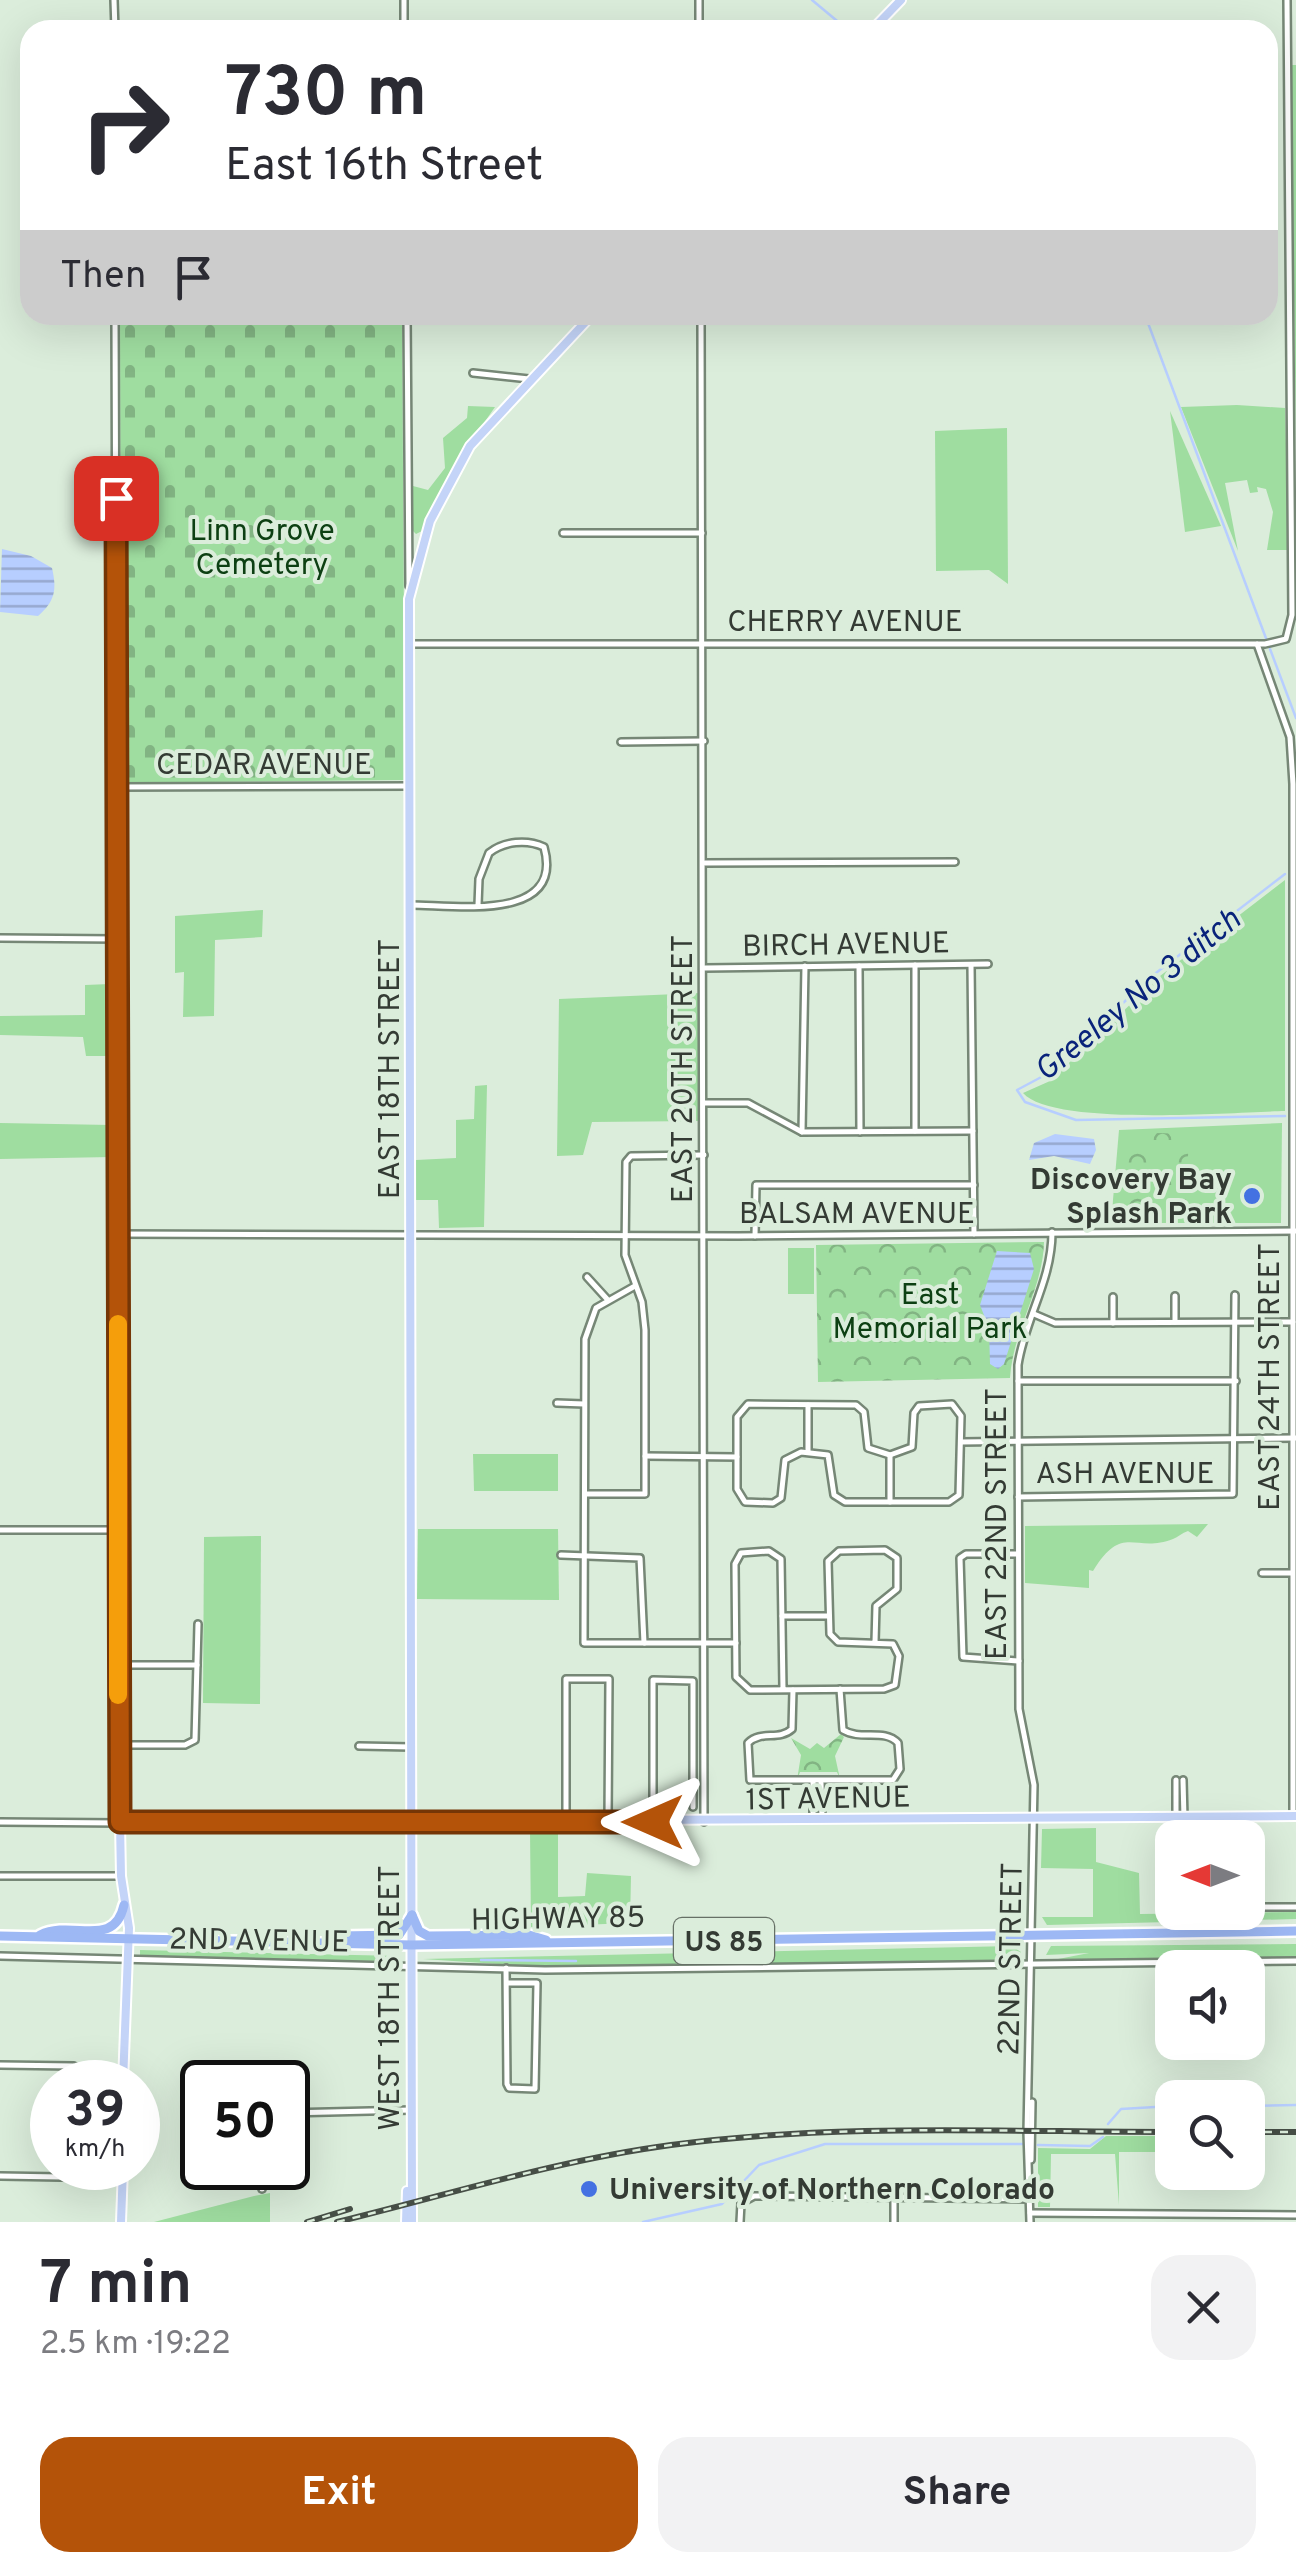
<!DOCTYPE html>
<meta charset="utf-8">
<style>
:root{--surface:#fff;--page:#f2f2f3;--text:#2b2b33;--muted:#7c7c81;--accent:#b45309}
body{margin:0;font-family:Overpass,sans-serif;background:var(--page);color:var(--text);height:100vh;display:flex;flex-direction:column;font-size:38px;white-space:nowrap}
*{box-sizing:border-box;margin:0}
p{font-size:32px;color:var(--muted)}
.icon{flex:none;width:55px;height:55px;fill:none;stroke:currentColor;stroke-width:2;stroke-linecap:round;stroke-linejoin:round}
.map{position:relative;height:2222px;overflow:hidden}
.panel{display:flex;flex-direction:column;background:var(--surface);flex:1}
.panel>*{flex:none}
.guide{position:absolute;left:20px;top:20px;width:1258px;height:305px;border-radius:30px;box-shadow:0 10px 40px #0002;background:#fff;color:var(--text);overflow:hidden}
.needle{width:65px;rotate:270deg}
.fabs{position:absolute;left:1155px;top:1820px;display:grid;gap:20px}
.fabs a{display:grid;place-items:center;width:110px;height:110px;border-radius:20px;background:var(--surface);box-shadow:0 10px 40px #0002;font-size:50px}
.speed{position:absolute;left:30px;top:2060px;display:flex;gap:20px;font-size:50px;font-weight:700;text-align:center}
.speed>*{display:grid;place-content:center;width:130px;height:130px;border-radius:50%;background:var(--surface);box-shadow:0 10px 40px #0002;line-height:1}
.speed small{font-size:25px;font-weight:400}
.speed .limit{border:5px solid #111;border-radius:15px;background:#fff;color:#111}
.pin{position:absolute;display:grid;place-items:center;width:85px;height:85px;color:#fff;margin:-42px;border-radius:20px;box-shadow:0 5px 15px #0006}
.me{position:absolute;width:110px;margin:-55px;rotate:270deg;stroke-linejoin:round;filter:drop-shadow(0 0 8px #0008)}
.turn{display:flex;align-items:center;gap:35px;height:210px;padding:0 40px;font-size:45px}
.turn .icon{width:130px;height:130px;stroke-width:2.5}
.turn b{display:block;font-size:70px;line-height:85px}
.then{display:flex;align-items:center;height:95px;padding:0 40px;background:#0003;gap:20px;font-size:38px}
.round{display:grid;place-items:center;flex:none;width:105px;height:105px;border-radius:30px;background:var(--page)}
.head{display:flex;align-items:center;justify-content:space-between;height:170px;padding:0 40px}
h1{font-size:60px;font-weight:700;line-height:75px}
.action{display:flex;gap:20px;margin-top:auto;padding:20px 40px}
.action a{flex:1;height:115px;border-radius:30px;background:var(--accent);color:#fff;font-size:40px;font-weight:700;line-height:115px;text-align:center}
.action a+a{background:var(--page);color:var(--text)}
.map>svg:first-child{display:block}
.green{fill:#9fdda0}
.forest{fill:url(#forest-crowns)}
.cemetery{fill:url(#cemetery-stones)}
.water{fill:url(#water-rules)}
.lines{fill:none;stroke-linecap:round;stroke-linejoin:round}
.stream{stroke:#b7ceff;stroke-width:2.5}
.minor-casing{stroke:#768776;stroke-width:10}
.major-casing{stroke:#fff;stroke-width:12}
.highway-casing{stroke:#fff;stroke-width:14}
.minor{stroke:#fff;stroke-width:5}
.major{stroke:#c4d4f8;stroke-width:8}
.highway{stroke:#9db8f4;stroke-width:9}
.rail-casing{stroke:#464e46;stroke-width:6}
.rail{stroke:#dbeddb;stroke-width:2.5;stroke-dasharray:8;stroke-linecap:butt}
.route-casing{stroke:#753606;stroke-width:25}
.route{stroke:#b45309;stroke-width:18}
.slow{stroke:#f59e0b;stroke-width:18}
.poi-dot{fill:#4471e2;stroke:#dbeddb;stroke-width:4}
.labels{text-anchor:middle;stroke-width:8;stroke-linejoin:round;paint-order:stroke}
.shield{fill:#dbeddb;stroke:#667066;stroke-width:2.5}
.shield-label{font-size:28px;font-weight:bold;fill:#343b34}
.park-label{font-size:30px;fill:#0d4013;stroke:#dbeddb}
.street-label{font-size:30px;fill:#343b34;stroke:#dbeddb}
.poi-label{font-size:30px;font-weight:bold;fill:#343b34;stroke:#dbeddb;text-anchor:end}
.water-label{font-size:32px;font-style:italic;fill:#09237b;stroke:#dbeddb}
</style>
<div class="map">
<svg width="1296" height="2222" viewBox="0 0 1296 2222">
<defs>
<pattern id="forest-crowns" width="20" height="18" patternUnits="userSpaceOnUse" patternTransform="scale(2.5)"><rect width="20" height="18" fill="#9fdda0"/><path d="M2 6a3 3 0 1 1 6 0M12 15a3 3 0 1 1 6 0" fill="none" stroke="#82b483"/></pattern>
<pattern id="cemetery-stones" width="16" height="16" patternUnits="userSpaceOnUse" patternTransform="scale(2.5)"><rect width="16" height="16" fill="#9fdda0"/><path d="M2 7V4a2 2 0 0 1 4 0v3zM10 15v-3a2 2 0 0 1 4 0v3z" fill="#82b483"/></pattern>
<pattern id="water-rules" width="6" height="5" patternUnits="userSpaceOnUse" patternTransform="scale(2.5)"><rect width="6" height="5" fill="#b7ceff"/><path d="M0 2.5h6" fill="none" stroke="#96a8cf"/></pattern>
</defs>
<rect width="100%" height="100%" fill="#dbeddb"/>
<g class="green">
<polygon points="1292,65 1296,65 1296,446 1291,69"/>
<polygon points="1237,405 1285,408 1289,550 1267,550 1273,512 1266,489 1257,487 1258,492 1250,493 1247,480 1225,483 1238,551 1181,407"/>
<polygon points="468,406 495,407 451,470 422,531 416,534 412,530 413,486 428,490 445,468 443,438 467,418"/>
<polygon points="1170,411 1221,526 1185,532"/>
<polygon points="1007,428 1008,584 989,570 936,571 935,431"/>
<path d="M1285,880V1111C1234,1112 1053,1127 1023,1093L1050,1081L1160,976Z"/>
<polygon points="263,910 262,937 215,940 214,1016 183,1017 184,972 175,973 175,916"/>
<polygon points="110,984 114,1056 86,1056 83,1037 0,1035 0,1016 85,1015 85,985"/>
<polygon points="701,993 700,1121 592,1122 583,1155 557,1156 559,999"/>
<polygon points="487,1085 484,1227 439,1228 438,1200 416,1200 416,1160 456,1158 456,1120 474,1119 475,1086"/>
<polygon points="0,1123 111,1125 112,1157 0,1159"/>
<polygon points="1282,1123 1281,1223 1111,1223 1119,1130"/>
<rect x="788" y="1248" width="26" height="46"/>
<polygon points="473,1454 558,1454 558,1491 474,1491"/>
<path d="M1208,1524L1197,1537L1188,1531C1182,1533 1178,1537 1173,1539C1134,1554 1123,1522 1093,1571L1089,1570V1588L1025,1583V1526Z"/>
<polygon points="418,1529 558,1529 559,1600 417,1599"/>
<polygon points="261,1536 260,1704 203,1703 204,1537"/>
<polygon points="1096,1828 1096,1862 1139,1873 1140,1914 1296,1912 1296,1919 1047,1925 1042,1917 1093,1917 1093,1869 1041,1868 1042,1829"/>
<polygon points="558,1830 558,1897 585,1896 587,1873 631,1876 630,1923 531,1927 530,1831"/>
<polygon points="1296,1944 1296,1957 1055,1962 1048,1961 1089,1953 1046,1955 1051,1946"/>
<polygon points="1012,1946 1021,1952 1014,1962 545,1967 423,1959"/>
<polygon points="140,1950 399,1956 400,1958 393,1962 140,1956"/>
<polygon points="1106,2136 1172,2136 1172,2152 1119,2152 1119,2205 1115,2154 1051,2154 1050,2207 1038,2207 1038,2148 1090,2149"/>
<polygon points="270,2193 270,2222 154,2222 254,2196"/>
</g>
<g class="forest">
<polygon points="1123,1132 1189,1134 1186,1201 1173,1211 1113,1211"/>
<path d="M1044,1242C1043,1289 1013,1330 1010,1378L818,1382L816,1245Z"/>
<polygon points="841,1734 844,1737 835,1756 840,1779 837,1772 800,1772 797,1780 801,1755 791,1738 810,1749 817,1743 824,1748"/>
</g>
<polygon class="cemetery" points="120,315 402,315 405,780 121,783"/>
<g class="water">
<path d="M2,549L31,556L52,568C57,590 55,601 38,616L0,612Z"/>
<polygon points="1055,1134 1094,1139 1096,1150 1090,1164 1054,1156 1029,1160 1034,1143"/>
<polygon points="997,1251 1030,1253 1034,1269 1004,1364 998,1369 990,1364 989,1328 980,1305"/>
</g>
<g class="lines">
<g class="stream">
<polyline points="812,0 848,30"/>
<polyline points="1145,315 1267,641"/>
<polyline points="1270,649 1296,718"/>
<polyline points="1285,874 1152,976 1047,1074 1017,1090 1025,1102 1076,1120 1285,1116"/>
<polyline points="481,1960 576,1961"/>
<polyline points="1248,2106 1296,2105"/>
<polyline points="1108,2124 1121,2109 1172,2106"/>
<polyline points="1038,2145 1090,2146 1103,2137"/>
<polyline points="643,2222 722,2204 759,2165 825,2144 1022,2144"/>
</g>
<defs>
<g id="minor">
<polyline points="114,0 115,30"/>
<polyline points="404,0 404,30"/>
<polyline points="699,0 699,30"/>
<polyline points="407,315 409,586"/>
<polyline points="701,315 704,1822"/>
<polyline points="473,373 529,379"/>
<polyline points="563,533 702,533"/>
<polyline points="409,644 1265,644 1286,639 1292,615 1287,0"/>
<polyline points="1257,644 1290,737 1293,784 1293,1815"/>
<polyline points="621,742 704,741"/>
<polyline points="118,787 410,786"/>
<polyline points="705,863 955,862"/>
<path d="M411,905C454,905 565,923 544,847C527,839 504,841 489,853L479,879L478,905"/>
<polyline points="0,938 117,939"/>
<polyline points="971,965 974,1234"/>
<polyline points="859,966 860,1132"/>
<polyline points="705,968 988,964"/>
<polyline points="704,1103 748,1103 802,1132 973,1131"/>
<polyline points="915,1131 915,965"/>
<polyline points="802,1132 805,966"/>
<polyline points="117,1234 738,1236 1296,1231"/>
<polyline points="755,1236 756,1185 974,1185"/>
<polyline points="587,1277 607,1299"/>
<polyline points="635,1286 596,1308 585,1339 584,1643 736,1643"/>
<polyline points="1034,1314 1055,1323 1293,1322"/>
<polyline points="1175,1322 1175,1296"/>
<polyline points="1113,1323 1113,1297"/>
<polyline points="1018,1381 1236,1381"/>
<polyline points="557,1403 584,1404"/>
<polygon points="748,1404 856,1405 864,1412 868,1448 890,1455 912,1447 914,1413 919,1406 952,1404 961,1416 959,1495 949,1502 845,1502 834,1495 828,1455 801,1452 785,1460 781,1498 773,1503 745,1502 737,1489 737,1417"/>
<polyline points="808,1405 808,1452"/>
<polyline points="961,1442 1296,1438"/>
<polyline points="645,1456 737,1457"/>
<polyline points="585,1494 645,1494 645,1330 642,1302 625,1255 626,1162 631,1156 704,1155"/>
<polyline points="1018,1497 1233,1494 1235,1295"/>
<polyline points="890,1502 890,1455"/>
<polyline points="0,1530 118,1530"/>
<polyline points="1018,1554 966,1554 960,1558 963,1657 1019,1661"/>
<polyline points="561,1555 640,1558 644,1643"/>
<polyline points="1262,1573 1292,1573"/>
<polyline points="782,1616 829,1616"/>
<polyline points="119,1665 197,1665"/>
<polyline points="783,1689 781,1559 769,1551 741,1553 735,1564 736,1677 750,1690 884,1689 895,1685 899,1656 893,1644 838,1642 830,1634 828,1561 839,1551 885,1550 897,1558 897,1589 876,1606 875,1642"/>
<path d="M793,1690L792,1729C779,1741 761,1730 748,1743L750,1780H893L900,1769L898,1743C884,1728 861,1741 843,1730L840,1689"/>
<polyline points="117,1745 185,1745 195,1740 198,1624"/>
<polyline points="359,1746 411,1747"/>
<polyline points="1183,1780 1184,1818"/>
<polyline points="821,1783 822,1817"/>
<polyline points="1176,1817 1176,1780"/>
<polyline points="1188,1818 1189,1838"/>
<polyline points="566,1819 566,1679 609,1679 608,1820"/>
<polyline points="653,1819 653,1680 693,1681 693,1807"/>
<polyline points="813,1819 813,1782"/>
<polyline points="0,1822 120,1823 115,315"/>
<polyline points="0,1876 121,1876"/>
<polyline points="1248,1907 1296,1907"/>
<polyline points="0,1956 545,1970 1296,1961"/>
<polyline points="506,1968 507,2084 509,2088 535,2089 537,1983 507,1983"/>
<polyline points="0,2065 74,2066"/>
<polyline points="288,2113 411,2110"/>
<polyline points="1031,2160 1032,2102"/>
<polyline points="0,2176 122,2178"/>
<polyline points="262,2189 262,2168"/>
<polyline points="1030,2213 1296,2215"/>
<polyline points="740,2222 741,2203 754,2196 1030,2199"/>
<polyline points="894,2222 894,2198"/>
<path d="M1030,2222L1027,2132L1034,1785L1019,1709L1018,1365C1025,1318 1052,1281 1052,1232"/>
</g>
<g id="major">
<polyline points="872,30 901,0"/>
<polyline points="123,2082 129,1928 121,1876 120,1823 1296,1816"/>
<polyline points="121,2222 123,2168"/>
<polyline points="406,2222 407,2191"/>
<polyline points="412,2222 409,599 430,521 470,446 592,315"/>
</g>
<g id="highway">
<polyline points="412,1915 419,1931 428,1936 529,1935 546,1940"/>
<path d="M40,1935C73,1919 114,1950 124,1905"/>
<polyline points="0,1936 412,1945 1296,1931"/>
<polyline points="329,1941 339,1936 399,1935 412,1915"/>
</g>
</defs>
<use href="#minor" class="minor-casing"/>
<use href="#major" class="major-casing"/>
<use href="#highway" class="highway-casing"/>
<use href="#minor" class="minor"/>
<use href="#major" class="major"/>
<use href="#highway" class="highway"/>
<defs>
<g id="rail">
<polyline points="1248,2132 1296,2132"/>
<polyline points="307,2222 350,2209"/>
<path d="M337,2222C447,2195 558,2160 671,2145C836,2123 1006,2132 1172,2132"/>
</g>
</defs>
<use href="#rail" class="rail-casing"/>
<use href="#rail" class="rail"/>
</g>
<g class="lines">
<defs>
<polyline id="route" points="116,498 120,1822 653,1822"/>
</defs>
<use href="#route" class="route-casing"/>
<use href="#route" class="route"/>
<polyline class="slow" points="118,1324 118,1695"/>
</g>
<g class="poi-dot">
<circle cx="1252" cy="1196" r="10"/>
<circle cx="589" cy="2189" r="10"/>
</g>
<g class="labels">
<rect class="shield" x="674" y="1918" width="100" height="46" rx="8"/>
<g class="shield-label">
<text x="724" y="1951">US 85</text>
</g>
<g class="park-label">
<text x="262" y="540">Linn Grove<tspan x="262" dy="34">Cemetery</tspan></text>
<text x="930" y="1304">East<tspan x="930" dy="34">Memorial Park</tspan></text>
</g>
<g class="street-label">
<text x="845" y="631">CHERRY AVENUE</text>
<text x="264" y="774">CEDAR AVENUE</text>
<text transform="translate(846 944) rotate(-1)" y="10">BIRCH AVENUE</text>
<text transform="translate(389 1069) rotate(-90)" y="10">EAST 18TH STREET</text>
<text transform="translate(682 1069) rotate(-90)" y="10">EAST 20TH STREET</text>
<text x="857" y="1223">BALSAM AVENUE</text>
<text transform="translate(1269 1377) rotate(-90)" y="10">EAST 24TH STREET</text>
<text x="1125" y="1483">ASH AVENUE</text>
<text transform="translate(996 1524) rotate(-90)" y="10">EAST 22ND STREET</text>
<text transform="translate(828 1798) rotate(-1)" y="10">1ST AVENUE</text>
<text transform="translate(558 1918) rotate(-1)" y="10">HIGHWAY 85</text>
<text transform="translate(259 1940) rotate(1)" y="10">2ND AVENUE</text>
<text transform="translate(1010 1959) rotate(-89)" y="10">22ND STREET</text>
<text transform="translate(389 1998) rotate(-90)" y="10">WEST 18TH STREET</text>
</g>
<g class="poi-label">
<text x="1232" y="1189">Discovery Bay<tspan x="1232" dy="34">Splash Park</tspan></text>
<text x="609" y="2199" text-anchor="start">University of Northern Colorado</text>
</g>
<g class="water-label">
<text transform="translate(1137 994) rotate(-39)" y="11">Greeley No 3 ditch</text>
</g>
</g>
</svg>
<div class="fabs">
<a><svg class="needle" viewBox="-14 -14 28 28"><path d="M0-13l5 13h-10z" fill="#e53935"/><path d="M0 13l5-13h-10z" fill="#7c7c81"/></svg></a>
<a><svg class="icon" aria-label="sound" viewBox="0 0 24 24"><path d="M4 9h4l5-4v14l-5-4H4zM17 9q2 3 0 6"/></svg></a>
<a><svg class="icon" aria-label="search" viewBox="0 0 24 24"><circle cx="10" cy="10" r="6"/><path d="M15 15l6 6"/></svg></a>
</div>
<div class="speed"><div>39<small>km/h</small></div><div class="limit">50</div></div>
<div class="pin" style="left:116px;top:498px;background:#d93025"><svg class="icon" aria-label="arrive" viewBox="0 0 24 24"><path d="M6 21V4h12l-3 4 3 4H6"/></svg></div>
<svg class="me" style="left:653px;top:1822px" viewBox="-20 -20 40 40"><path d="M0-17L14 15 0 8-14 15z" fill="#b45309" stroke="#fff" stroke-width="4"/></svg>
<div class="guide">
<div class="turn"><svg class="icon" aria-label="right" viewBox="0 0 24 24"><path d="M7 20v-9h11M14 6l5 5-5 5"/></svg><div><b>730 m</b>East 16th Street</div></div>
<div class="then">Then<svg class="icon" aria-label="arrive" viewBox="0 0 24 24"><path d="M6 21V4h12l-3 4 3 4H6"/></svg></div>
</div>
</div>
<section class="panel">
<div class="head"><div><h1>7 min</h1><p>2.5 km · 19:22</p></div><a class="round"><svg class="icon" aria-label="close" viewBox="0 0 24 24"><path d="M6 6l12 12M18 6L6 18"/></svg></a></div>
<div class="action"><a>Exit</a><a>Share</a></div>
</section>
